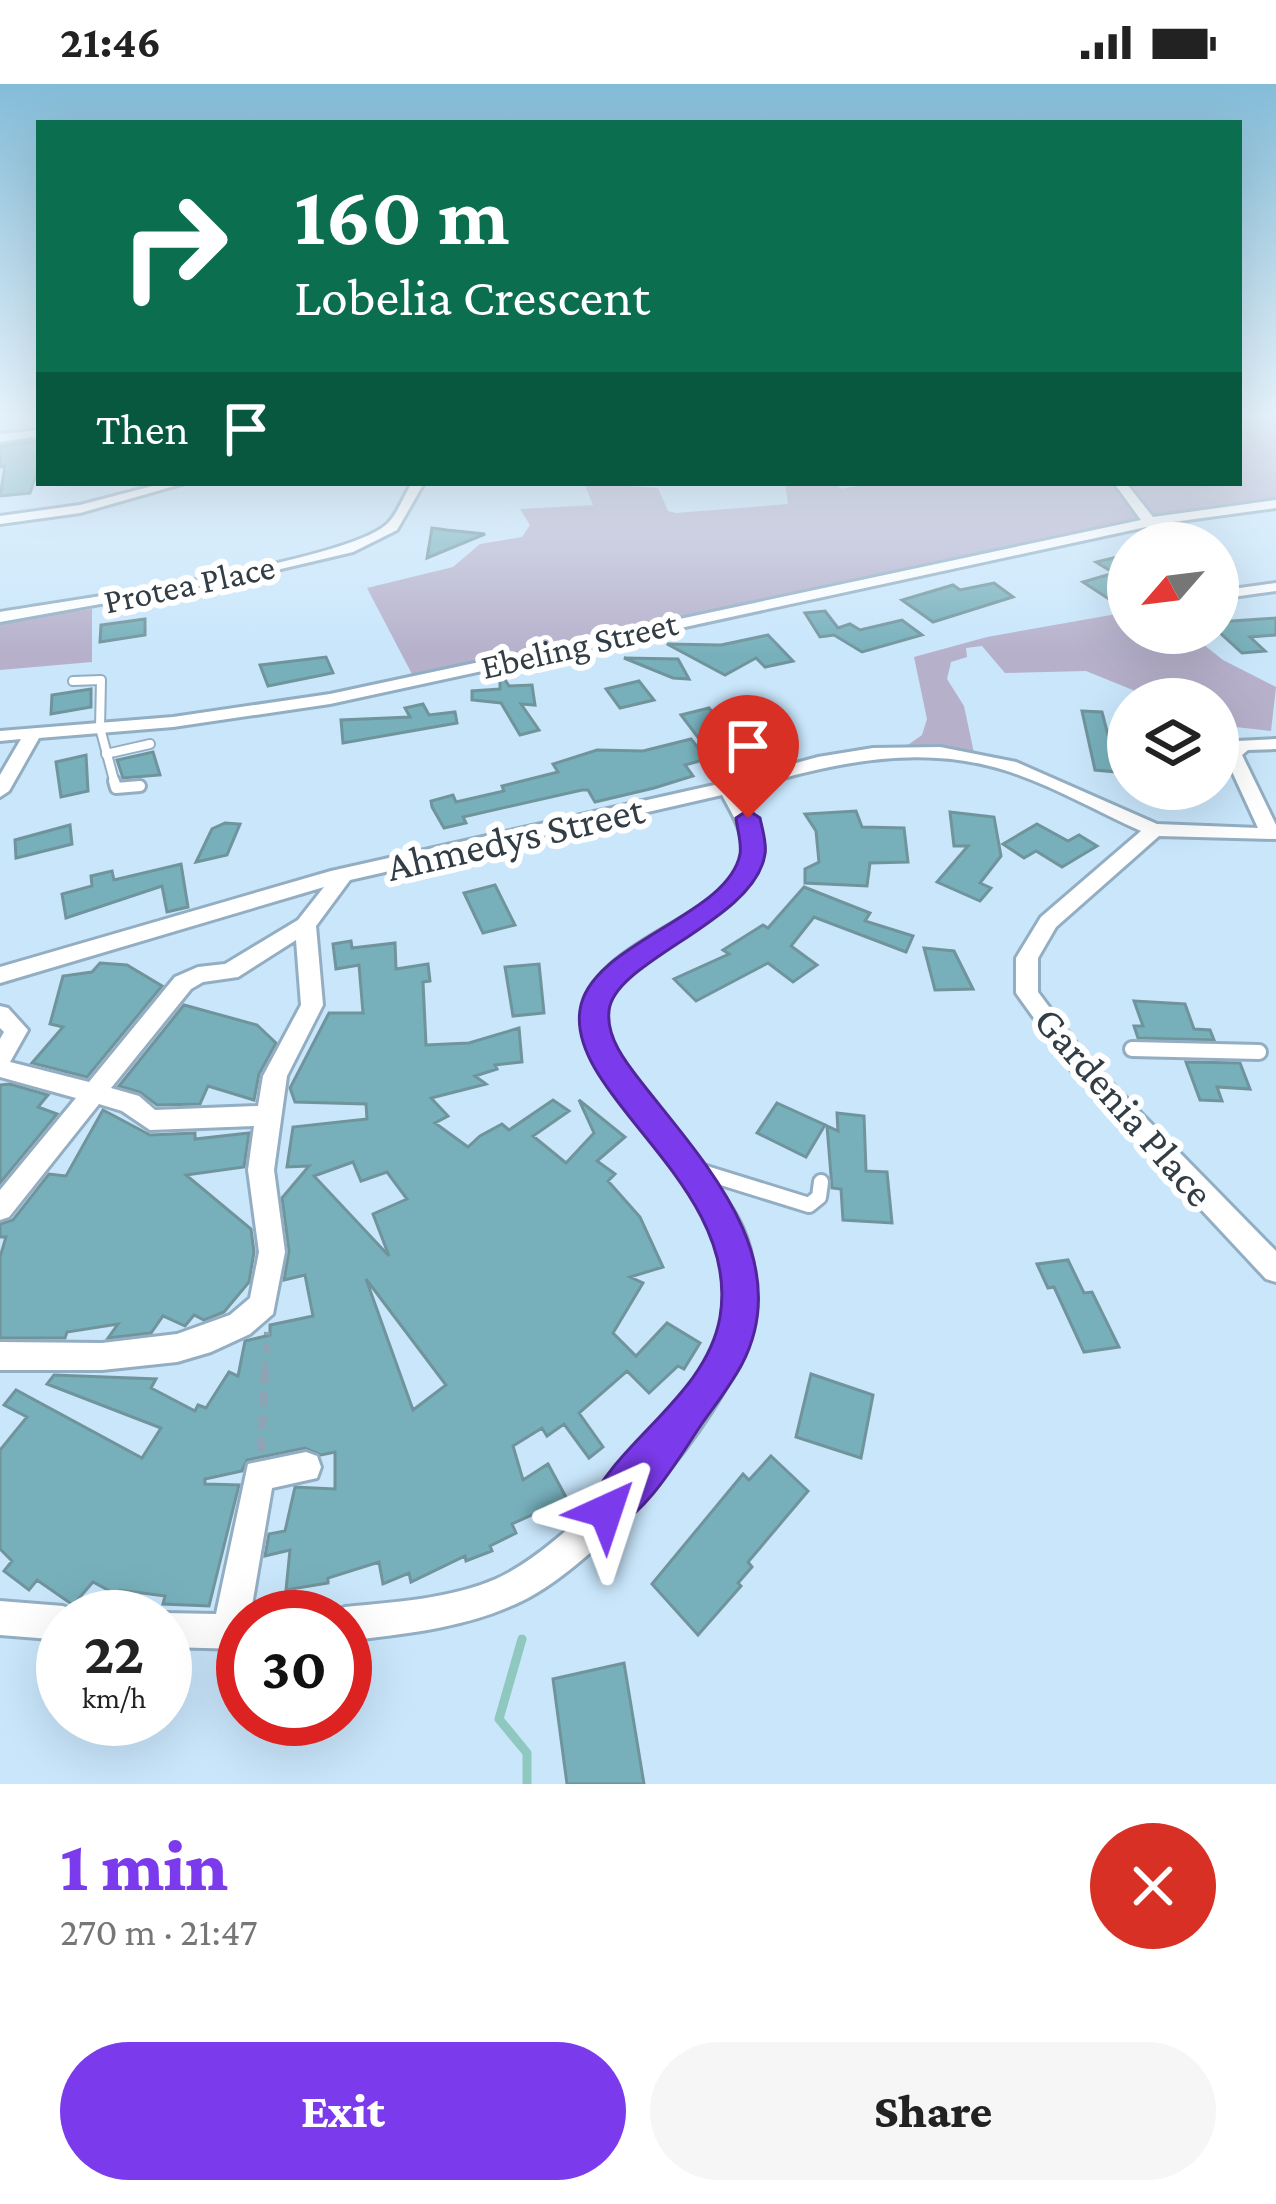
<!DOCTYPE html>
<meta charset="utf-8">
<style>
:root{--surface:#fff;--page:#f6f6f6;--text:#222;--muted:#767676;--accent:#7c3aed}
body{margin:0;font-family:"Crimson Pro",serif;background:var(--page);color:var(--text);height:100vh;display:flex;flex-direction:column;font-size:45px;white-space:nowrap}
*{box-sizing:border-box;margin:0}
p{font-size:39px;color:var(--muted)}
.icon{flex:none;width:66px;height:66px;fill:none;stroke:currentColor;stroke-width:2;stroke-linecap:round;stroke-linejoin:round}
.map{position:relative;height:1700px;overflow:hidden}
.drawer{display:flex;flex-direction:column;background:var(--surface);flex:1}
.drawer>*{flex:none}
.guide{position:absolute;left:36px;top:36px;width:1206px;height:366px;border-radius:0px;box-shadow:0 12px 48px #0002;background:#0b6e4f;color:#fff;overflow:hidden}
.needle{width:78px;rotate:242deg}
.tools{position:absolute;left:1107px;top:438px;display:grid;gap:24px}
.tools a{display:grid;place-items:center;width:132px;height:132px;border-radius:50%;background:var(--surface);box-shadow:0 12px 48px #0002;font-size:60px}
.speed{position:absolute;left:36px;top:1506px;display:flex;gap:24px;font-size:60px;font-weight:700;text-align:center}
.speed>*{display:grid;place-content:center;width:156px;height:156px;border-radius:50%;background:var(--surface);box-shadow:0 12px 48px #0002;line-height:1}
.speed small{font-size:30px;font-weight:400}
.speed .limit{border:18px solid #d22;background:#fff;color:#111}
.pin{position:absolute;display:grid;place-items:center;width:102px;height:102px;color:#fff;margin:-123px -51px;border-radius:50% 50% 50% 0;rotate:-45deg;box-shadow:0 0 12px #0007}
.pin .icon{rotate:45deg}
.me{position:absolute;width:132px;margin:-66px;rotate:42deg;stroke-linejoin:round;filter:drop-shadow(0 0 9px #0008)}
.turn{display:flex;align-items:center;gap:42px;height:252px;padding:0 60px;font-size:54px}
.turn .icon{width:156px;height:156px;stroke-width:2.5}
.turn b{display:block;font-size:84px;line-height:102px}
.then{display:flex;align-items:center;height:114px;padding:0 60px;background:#0003;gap:24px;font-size:45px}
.round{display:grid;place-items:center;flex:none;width:126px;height:126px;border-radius:63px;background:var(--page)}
.headline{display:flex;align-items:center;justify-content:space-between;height:204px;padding:0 60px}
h1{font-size:72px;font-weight:800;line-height:90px;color:var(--accent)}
.action{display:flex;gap:24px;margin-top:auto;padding:24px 60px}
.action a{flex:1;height:138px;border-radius:72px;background:var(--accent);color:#fff;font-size:48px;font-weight:800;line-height:138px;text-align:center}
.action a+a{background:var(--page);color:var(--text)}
.status{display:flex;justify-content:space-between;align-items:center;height:84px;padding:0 60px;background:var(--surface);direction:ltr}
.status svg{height:33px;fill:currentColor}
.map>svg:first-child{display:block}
.green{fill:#b6b0cb}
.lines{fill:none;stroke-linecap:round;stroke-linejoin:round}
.stream{stroke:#8ec8bf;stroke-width:9}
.building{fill:#77b0bb;stroke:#70949c;stroke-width:3;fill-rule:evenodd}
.lane-far2-casing{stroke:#93aec2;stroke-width:12}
.lane-far1-casing{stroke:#93aec2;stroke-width:16}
.lane-casing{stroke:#93aec2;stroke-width:20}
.street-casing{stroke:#93aec2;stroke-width:6}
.path-far1{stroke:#8ea4b4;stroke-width:6;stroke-dasharray:10 8;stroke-linecap:butt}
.path{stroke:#8ea4b4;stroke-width:8;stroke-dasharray:14 9;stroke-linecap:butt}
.lane-far2{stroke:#fff;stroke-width:8}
.lane-far1{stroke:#fff;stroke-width:10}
.lane{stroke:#fff;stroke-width:14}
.street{fill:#fff;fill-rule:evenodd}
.route{fill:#7c3aed;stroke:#51269a;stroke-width:3}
.labels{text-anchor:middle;stroke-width:12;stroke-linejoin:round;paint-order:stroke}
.far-street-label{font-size:36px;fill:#323d45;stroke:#fff}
.street-label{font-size:42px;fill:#323d45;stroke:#fff}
</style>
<div class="status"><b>21:46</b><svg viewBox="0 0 49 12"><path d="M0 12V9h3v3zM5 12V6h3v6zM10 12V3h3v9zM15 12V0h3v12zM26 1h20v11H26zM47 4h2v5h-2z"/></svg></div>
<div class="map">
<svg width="1276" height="1700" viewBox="0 0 1276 1700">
<rect width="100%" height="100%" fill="#c9e6fb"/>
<g class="green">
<polygon points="1239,333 1276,333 1276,417 1105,442 413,592 367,504 453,483 480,460 522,453 530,441 520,425 593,421 584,399 658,404 668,427 676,429 788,420 785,399 833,399 842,405 871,399 1239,399"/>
<polygon points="92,525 92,578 0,586 0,537"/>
<polygon points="1128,528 1128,549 1189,549 1223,576 1276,603 1271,647 1218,641 1218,615 1155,615 1086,587 1005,589 982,562 966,564 967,573 951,578 947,595 964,622 974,669 905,663 922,651 927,635 914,573 987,553"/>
</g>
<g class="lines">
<polyline class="stream" points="522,1555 499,1635 527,1669 527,1700"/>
</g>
<g class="building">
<polygon points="39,357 39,383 30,409 0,412 5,382 0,383 0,362"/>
<polygon points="432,444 447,446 485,450 427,474"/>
<polygon points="1121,472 1128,476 1128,516 1115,519 1083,498 1114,489 1096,478"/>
<polygon points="994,499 1013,513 933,538 902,516 953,501 960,506"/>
<polygon points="825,527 838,544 850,540 860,546 902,536 922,551 862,568 834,551 820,553 805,529"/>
<polygon points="1276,534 1276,551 1250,553 1265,567 1242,569 1218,547 1218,538"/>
<polygon points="145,535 145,551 100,558 101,541"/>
<polygon points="768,551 793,577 765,583 756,574 725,591 667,560 721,561"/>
<polygon points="326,573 333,589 268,602 260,581"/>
<polygon points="624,574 678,575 689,595 673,594"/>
<polygon points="500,588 509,602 532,601 535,621 521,620 539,646 520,651 501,619 472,616 472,607 500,605"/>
<polygon points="639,597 654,616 620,624 606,605"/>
<polygon points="91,605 91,623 51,630 52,611"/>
<polygon points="423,620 429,631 455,628 457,639 343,659 341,636 410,633 405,624"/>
<polygon points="709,624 732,653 703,660 681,631"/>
<polygon points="1082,627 1102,628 1113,670 1128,671 1128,689 1095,686"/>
<polygon points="691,655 707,675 685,681 693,692 654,704 595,718 588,706 582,706 463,733 466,739 444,744 432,723 431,717 453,711 456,718 504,707 502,702 558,688 553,680 597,666 643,667"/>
<polygon points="153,668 160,691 123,694 117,676"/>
<polygon points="86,671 88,707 61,713 56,678"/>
<polygon points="856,727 862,743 904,744 908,778 870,779 867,802 805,799 805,785 819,778 816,747 805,730"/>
<polygon points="950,728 994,733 1001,772 980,799 991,804 980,817 937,798 968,762 954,762"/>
<polygon points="225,739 240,740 227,771 196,778 212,745"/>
<polygon points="1037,740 1068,757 1079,751 1097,762 1062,783 1036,767 1024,774 1003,760"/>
<polygon points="70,741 72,760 16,774 15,756"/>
<polygon points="181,780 188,823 167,828 162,802 66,834 62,810 92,802 91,792 112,787 114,796"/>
<polygon points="495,801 515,841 483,849 464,809"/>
<polygon points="804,803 870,829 865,837 913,852 906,868 814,833 791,862 817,881 793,898 768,879 696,917 674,895 729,870 723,866 763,841 768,844"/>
<path d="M351,857L352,864L395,859L396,885L428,880L430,897L423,898L426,961L469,959L519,944L522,978L495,981L497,985L475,992L486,1000L431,1014L448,1032L435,1039L468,1063L480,1052L502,1040L509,1046L553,1016L569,1027L533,1052L566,1079L594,1049L579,1016L625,1053L597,1077L615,1090L608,1097L640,1133L663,1183L630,1193L643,1199L613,1249L636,1272L667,1239L700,1259L684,1285L678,1282L649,1309L627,1287L579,1329L603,1363L589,1374L564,1340L547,1352L542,1344L513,1362L523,1396L548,1380L567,1415L512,1440L516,1449L490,1462L492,1467L466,1477L465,1472L411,1498L409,1489L383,1500L379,1478L328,1494V1499L286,1506L290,1466L265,1472L269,1450L285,1447L295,1403L335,1405V1368L321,1371L305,1364L247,1376L242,1387L205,1395V1400L239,1401L209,1522L163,1520L165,1512L120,1506L117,1511L93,1498L73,1521L37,1496L29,1506L4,1487L12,1477L0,1465V1366L27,1333L4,1321L16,1306L142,1374L161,1344L47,1300L54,1291L156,1295L151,1304L195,1327L198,1321L206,1324L229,1288L238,1292L245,1257L270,1251V1241L313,1232L305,1191L284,1196L289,1167L282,1114L309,1082L287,1083L293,1043L367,1035L366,1020L295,1018L290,1004L329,929H363L359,881L336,885L333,860ZM353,1078L361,1097L387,1088L407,1115L373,1130L389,1172L314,1092ZM366,1195L446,1301L413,1326Z"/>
<polygon points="924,864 954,867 973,905 935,906"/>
<polygon points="100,879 127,881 162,902 87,993 32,979 63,943 50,940 63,892 92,888"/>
<polygon points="539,880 544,929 513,932 505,883"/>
<polygon points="1134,917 1185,920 1194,945 1210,946 1214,956 1138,954 1134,942 1143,942"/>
<polygon points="184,921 257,941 276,959 259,990 254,1016 208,1002 200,1020 157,1021 140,1008 119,1002"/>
<polygon points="1186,978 1240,979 1250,1005 1217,1003 1222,1017 1200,1016"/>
<polygon points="10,1000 48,1011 38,1023 57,1030 0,1099 0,1001"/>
<polygon points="777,1019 825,1041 806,1073 757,1049"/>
<polygon points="103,1026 150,1051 195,1049 195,1055 249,1049 244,1083 186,1091 251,1145 254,1168 249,1198 224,1228 204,1236 194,1231 185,1242 163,1232 151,1249 108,1254 118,1240 67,1248 65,1254 0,1254 0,1173 6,1153 0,1153 0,1140 13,1136 49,1090 66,1092"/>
<polygon points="837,1029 864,1032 866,1087 887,1088 892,1139 843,1136 841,1105 832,1104 827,1042 838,1047"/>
<polygon points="1068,1176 1084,1209 1092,1208 1119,1263 1084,1268 1054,1203 1048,1204 1037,1180"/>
<polygon points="811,1290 873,1311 861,1374 796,1353"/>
<polygon points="771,1372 808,1407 748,1478 752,1483 738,1499 741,1502 698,1551 652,1500 743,1390 749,1396"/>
<polygon points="624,1579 644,1700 567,1700 553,1595"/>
</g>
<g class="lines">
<defs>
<g id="lane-far2">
<polyline points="73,597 101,596 100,644 115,700"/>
<polyline points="106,670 150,660"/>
</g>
<polyline id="lane-far1" points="114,697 116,704 140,702"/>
<g id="lane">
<polyline points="1132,965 1259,968"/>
<polyline points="696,1086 809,1121 819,1113 821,1098"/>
</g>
<g id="street">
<polygon points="39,346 39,352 0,358 0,350"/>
<polygon points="164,399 185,399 80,429 0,440 0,432 80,421"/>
<path d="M412,399H424L397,446L353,468L234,496L0,538V528C69,516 348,479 388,439C398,429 404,411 412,399Z"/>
<polygon points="1114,399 1126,399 1153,433 1276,416 1276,424 1158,440 1172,459 1158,459 1146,443 330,620 173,643 39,654 9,707 0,713 0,691 21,655 0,657 0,647 173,633 330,610 1141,436"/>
<polygon points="1276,499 1276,507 1218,515 1218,507"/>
<path d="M1276,655V665L1248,666L1242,671L1276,741V755L1159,752L1056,843L1038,874V908L1088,975L1276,1167V1198L1266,1195L1072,987L1016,909V874L1041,833L1141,747C1096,727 1050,700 1004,686C914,658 825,681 738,707C744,719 757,733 760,746C783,838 608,857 606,931C604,996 713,1079 742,1143C758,1178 758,1222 746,1259C719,1341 600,1479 522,1517C467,1544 405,1550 345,1557V1533H331L333,1528L345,1523C395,1518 450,1515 496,1495C566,1464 689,1331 717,1260C730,1227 731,1185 719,1153C693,1080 582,1010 583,932C584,859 724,835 741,778C748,754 733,731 722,711L350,796L316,842L323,921L287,992L274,1086L285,1168L273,1230L250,1250L211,1268L177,1278L102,1286H0V1258L102,1259L177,1250L230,1231L250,1214L259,1168L248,1086L254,1042L150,1046L122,1027L99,1020L9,1133L0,1136V1106L76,1014L0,993V955L4,948L0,944V922L8,924L28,946L10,978L89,998L175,893L198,883L225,880L298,836L324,803L0,899V883L331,787L723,699L818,673L873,664L940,663L1016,678L1157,740L1258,744L1224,670L1237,657ZM296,856L301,921L263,992L258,1022L155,1026L139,1012L111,1004L191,905L203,898L238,893Z"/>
<polygon points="306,1368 317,1372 321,1383 317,1394 272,1404 250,1533 243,1533 243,1565 165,1563 165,1533 155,1533 165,1529 216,1530 248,1380"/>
<polygon points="0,1517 63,1522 75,1527 77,1533 63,1533 63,1556 0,1551"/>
</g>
</defs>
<use href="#lane-far2" class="lane-far2-casing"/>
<use href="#lane-far1" class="lane-far1-casing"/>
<use href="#lane" class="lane-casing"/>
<use href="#street" class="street-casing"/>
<polyline class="path-far1" points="265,1287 267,1248"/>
<polyline class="path" points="261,1368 265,1284"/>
<use href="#lane-far2" class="lane-far2"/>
<use href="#lane-far1" class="lane-far1"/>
<use href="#lane" class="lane"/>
<use href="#street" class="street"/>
</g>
<linearGradient id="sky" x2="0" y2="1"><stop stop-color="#84bcd8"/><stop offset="0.58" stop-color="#e7f4fd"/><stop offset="1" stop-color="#e7f4fd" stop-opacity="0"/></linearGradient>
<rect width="1276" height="571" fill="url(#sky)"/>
<path class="route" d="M748,726L760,734C762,744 767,759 765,770C755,837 613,877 609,927C606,954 627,980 642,999C703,1077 797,1174 742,1280C731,1301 715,1321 701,1341C678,1375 646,1432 606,1448L592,1442L586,1427C615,1357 706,1313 720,1233C742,1101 567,1013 580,926C589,859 728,833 740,770C742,760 737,744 736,734Z"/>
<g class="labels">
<g class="far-street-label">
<text transform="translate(189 499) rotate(-12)" y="13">Protea Place</text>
<text transform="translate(579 560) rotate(-13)" y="13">Ebeling Street</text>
</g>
<g class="street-label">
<text transform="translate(515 753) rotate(-13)" y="15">Ahmedys Street</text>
<text transform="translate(1125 1022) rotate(49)" y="15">Gardenia Place</text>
</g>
</g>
</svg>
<div class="tools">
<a><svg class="needle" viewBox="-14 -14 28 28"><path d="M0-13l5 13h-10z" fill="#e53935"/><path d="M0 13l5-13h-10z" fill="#767676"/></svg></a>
<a><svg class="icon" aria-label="layers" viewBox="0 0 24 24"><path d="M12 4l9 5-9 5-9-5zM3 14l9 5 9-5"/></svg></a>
</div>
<div class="speed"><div>22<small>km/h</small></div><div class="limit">30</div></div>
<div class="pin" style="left:748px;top:734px;background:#d93025"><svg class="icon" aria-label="arrive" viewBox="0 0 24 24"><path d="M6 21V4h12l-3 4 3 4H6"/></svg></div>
<svg class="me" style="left:606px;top:1427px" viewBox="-20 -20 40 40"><path d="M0-17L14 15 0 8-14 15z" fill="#7c3aed" stroke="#fff" stroke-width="4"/></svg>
<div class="guide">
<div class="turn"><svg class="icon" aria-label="right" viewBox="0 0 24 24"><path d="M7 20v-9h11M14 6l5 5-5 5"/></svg><div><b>160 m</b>Lobelia Crescent</div></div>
<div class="then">Then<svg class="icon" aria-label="arrive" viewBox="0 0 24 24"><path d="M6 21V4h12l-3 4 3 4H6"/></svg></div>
</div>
</div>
<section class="drawer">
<div class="headline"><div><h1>1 min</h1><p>270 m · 21:47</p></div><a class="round" style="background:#d93025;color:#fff"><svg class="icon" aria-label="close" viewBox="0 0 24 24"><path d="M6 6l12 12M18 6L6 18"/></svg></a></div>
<div class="action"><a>Exit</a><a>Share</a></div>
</section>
